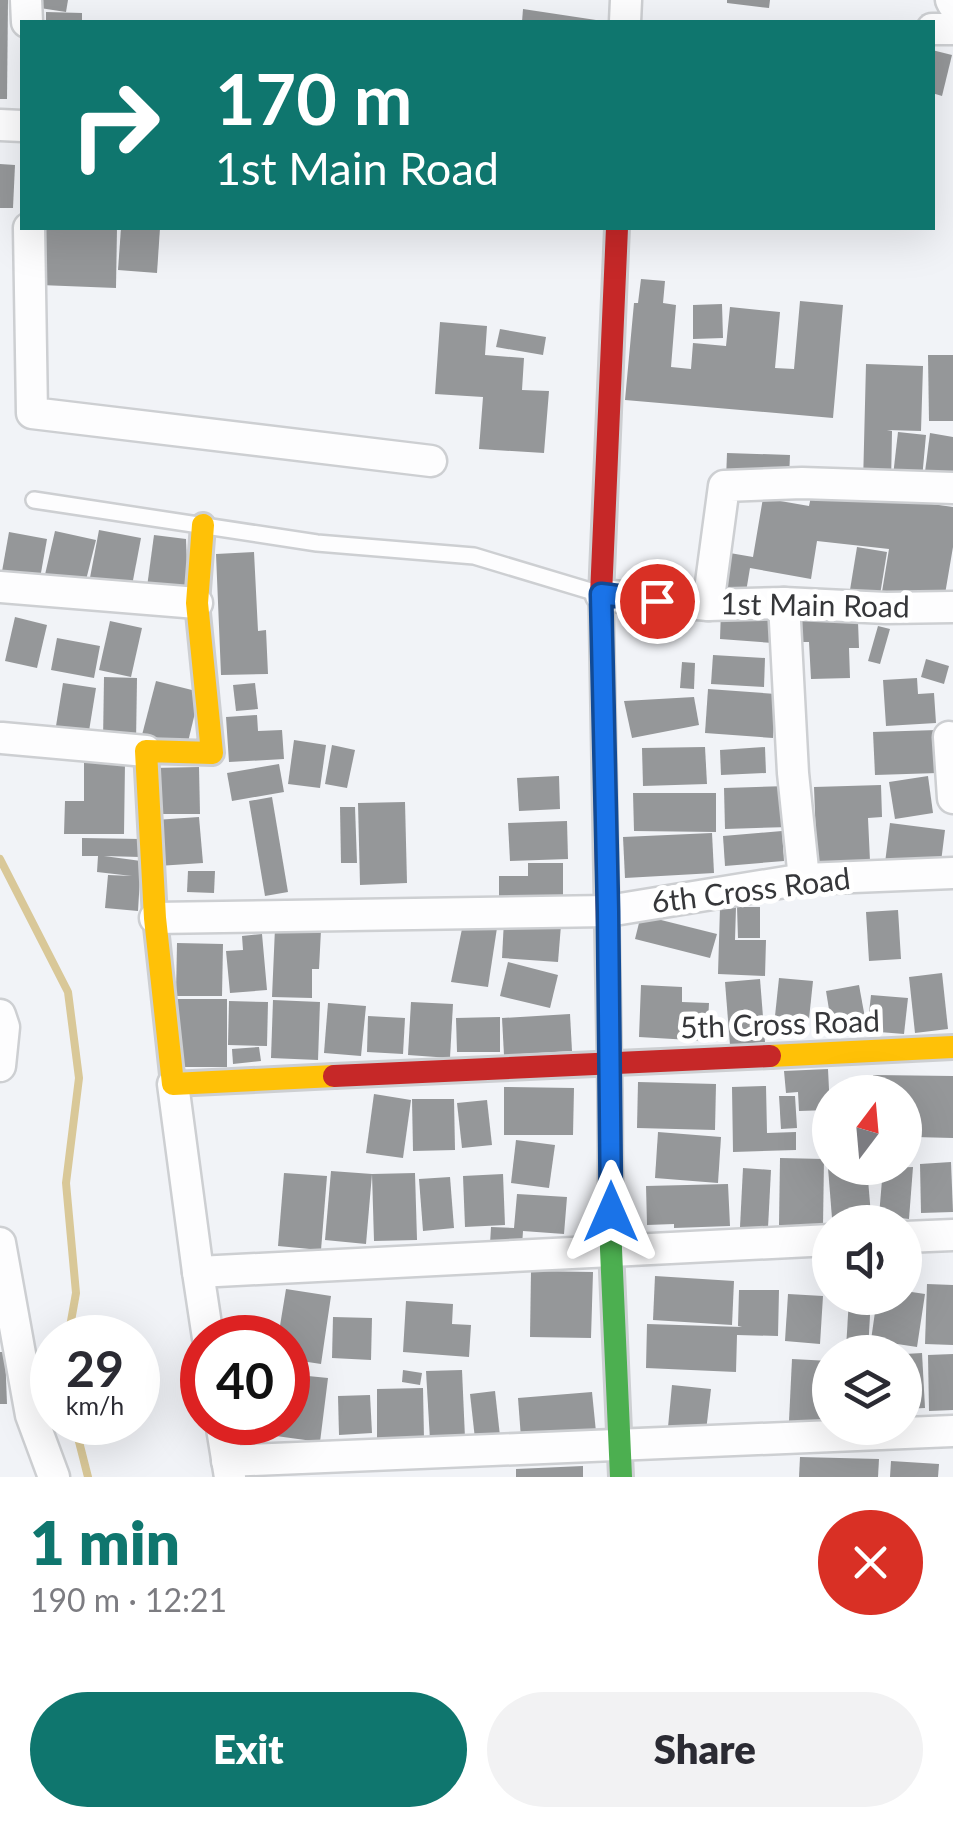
<!DOCTYPE html>
<meta charset="utf-8">
<style>
:root{--surface:#fff;--page:#f2f2f3;--text:#2b2b33;--muted:#7c7c81;--accent:#0f766e}
body{margin:0;font-family:Lato,sans-serif;background:var(--page);color:var(--text);height:100vh;display:flex;flex-direction:column;font-size:38px;white-space:nowrap}
*{box-sizing:border-box;margin:0}
p{font-size:32px;color:var(--muted)}
.icon{flex:none;width:55px;height:55px;fill:none;stroke:currentColor;stroke-width:2;stroke-linecap:round;stroke-linejoin:round}
.map{position:relative;height:1477px;overflow:hidden}
.side{display:flex;flex-direction:column;background:var(--surface);flex:1}
.side>*{flex:none}
.banner{position:absolute;left:20px;top:20px;width:915px;height:210px;border-radius:0px;box-shadow:0 10px 40px #0002;background:#0f766e;color:#fff;overflow:hidden}
.needle{width:65px;rotate:16deg}
.controls{position:absolute;left:812px;top:1075px;display:grid;gap:20px}
.controls a{display:grid;place-items:center;width:110px;height:110px;border-radius:50%;background:var(--surface);box-shadow:0 10px 40px #0002;font-size:50px}
.speed{position:absolute;left:30px;top:1315px;display:flex;gap:20px;font-size:50px;font-weight:700;text-align:center}
.speed>*{display:grid;place-content:center;width:130px;height:130px;border-radius:50%;background:var(--surface);box-shadow:0 10px 40px #0002;line-height:1}
.speed small{font-size:25px;font-weight:400}
.speed .limit{border:15px solid #d22;background:#fff;color:#111}
.pin{position:absolute;display:grid;place-items:center;width:85px;height:85px;color:#fff;margin:-42px;border:5px solid #fff;border-radius:50%;box-shadow:0 2px 10px #0007}
.me{position:absolute;width:110px;margin:-55px;rotate:0deg;stroke-linejoin:round;filter:drop-shadow(0 0 8px #0008)}
.turn{display:flex;align-items:center;gap:35px;height:210px;padding:0 30px;font-size:45px}
.turn .icon{width:130px;height:130px;stroke-width:2.5}
.turn b{display:block;font-size:70px;line-height:85px}
.round{display:grid;place-items:center;flex:none;width:105px;height:105px;border-radius:52px;background:var(--page)}
.head{display:flex;align-items:center;justify-content:space-between;height:170px;padding:0 30px}
h1{font-size:60px;font-weight:800;line-height:75px;color:var(--accent)}
.button{display:flex;gap:20px;margin-top:auto;padding:20px 30px}
.button a{flex:1;height:115px;border-radius:60px;background:var(--accent);color:#fff;font-size:40px;font-weight:800;line-height:115px;text-align:center}
.button a+a{background:var(--page);color:var(--text)}
.map>svg:first-child{display:block}
.lines{fill:none;stroke-linecap:round;stroke-linejoin:round}
.stream{stroke:#d9c898;stroke-width:8}
.building{fill:#959799}
.lane-casing{stroke:#cdcfd2;stroke-width:20}
.street-casing{stroke:#cdcfd2;stroke-width:35}
.fast-casing{stroke:#cdcfd2;stroke-width:28}
.slow-casing{stroke:#cdcfd2;stroke-width:28}
.jam-casing{stroke:#cdcfd2;stroke-width:28}
.lane{stroke:#fdfdfe;stroke-width:15}
.street{stroke:#fdfdfe;stroke-width:30}
.fast{stroke:#4caf50;stroke-width:22}
.slow{stroke:#ffc107;stroke-width:22}
.jam{stroke:#c62828;stroke-width:22}
.route-casing{stroke:#114b97;stroke-width:25}
.route{stroke:#1a73e8;stroke-width:18}
.labels{text-anchor:middle;stroke-width:10;stroke-linejoin:round;paint-order:stroke}
.street-label{font-size:30px;fill:#36373a;stroke:#fff}
</style>
<div class="map">
<svg width="953" height="1477" viewBox="0 0 953 1477">
<rect width="100%" height="100%" fill="#f1f3f7"/>
<g class="lines">
<g class="stream">
<polyline points="0,859 68,992 79,1078 66,1183 76,1293 68,1338"/>
<polyline points="74,1422 88,1477"/>
</g>
</g>
<g class="building">
<polygon points="0,0 8,0 7,99 0,99"/>
<polygon points="42,0 68,0 66,12 40,8"/>
<polygon points="727,0 770,0 769,8 727,3"/>
<polygon points="523,9 596,20 596,22 522,22"/>
<polygon points="46,12 82,13 82,22 46,22"/>
<polygon points="932,50 952,55 942,96 932,93"/>
<polygon points="0,164 15,165 13,208 0,208"/>
<polygon points="41,228 117,228 116,288 40,285"/>
<polygon points="121,228 160,228 157,273 118,270"/>
<polygon points="641,279 665,281 663,303 676,305 671,367 691,369 693,343 726,346 730,307 780,312 775,368 794,369 800,301 843,305 833,418 625,400 634,303 638,303"/>
<polygon points="722,304 723,338 693,339 693,305"/>
<polygon points="440,322 487,326 485,355 524,358 522,390 549,391 544,453 479,449 483,397 435,394"/>
<polygon points="500,329 546,337 543,355 496,347"/>
<polygon points="928,355 953,355 953,421 929,421"/>
<polygon points="866,364 923,366 921,431 887,430 892,431 891,485 863,484"/>
<polygon points="898,432 926,435 922,479 893,476"/>
<polygon points="930,433 953,437 953,476 925,472"/>
<polygon points="727,453 790,455 789,479 726,480"/>
<polygon points="813,487 953,507 953,547 944,600 881,598 889,549 817,541 811,579 750,568 745,598 717,593 724,552 753,557 763,498 809,506"/>
<polygon points="99,530 141,538 131,591 89,583"/>
<polygon points="55,531 96,540 84,588 44,579"/>
<polygon points="9,532 47,539 39,584 1,577"/>
<polygon points="154,535 186,539 188,592 147,587"/>
<polygon points="857,547 887,552 879,601 849,596"/>
<polygon points="254,552 258,631 266,630 268,674 221,675 216,554"/>
<polygon points="721,610 775,615 773,643 720,639"/>
<polygon points="848,616 848,622 858,622 859,648 849,648 850,678 811,679 809,642 791,642 790,618"/>
<polygon points="15,617 47,625 37,668 5,661"/>
<polygon points="110,621 142,628 131,677 99,670"/>
<polygon points="878,626 890,629 880,664 868,661"/>
<polygon points="57,638 100,646 94,678 51,670"/>
<polygon points="713,655 765,658 764,687 711,684"/>
<polygon points="926,659 949,666 944,684 921,677"/>
<polygon points="682,662 695,663 694,689 680,688"/>
<polygon points="104,677 137,678 136,742 103,742"/>
<polygon points="917,678 918,694 934,693 936,723 886,726 883,680"/>
<polygon points="156,681 200,692 187,746 142,735"/>
<polygon points="63,683 96,688 89,731 56,726"/>
<polygon points="255,683 258,709 236,711 233,685"/>
<polygon points="708,689 776,694 773,738 705,733"/>
<polygon points="694,697 699,725 632,738 624,701"/>
<polygon points="257,715 258,731 282,730 284,759 229,762 226,717"/>
<polygon points="937,730 938,773 875,775 873,732"/>
<polygon points="294,740 326,745 320,788 288,784"/>
<polygon points="332,745 355,750 347,788 325,784"/>
<polygon points="705,747 707,784 643,786 642,748"/>
<polygon points="765,747 766,773 721,775 720,750"/>
<polygon points="84,763 125,763 124,834 64,834 65,801 84,801"/>
<polygon points="279,764 284,792 232,801 227,773"/>
<polygon points="199,767 200,814 153,814 153,768"/>
<polygon points="559,776 560,809 519,811 517,778"/>
<polygon points="928,776 933,813 895,819 889,782"/>
<polygon points="881,785 882,817 868,818 870,861 817,864 814,787"/>
<polygon points="788,786 790,827 725,829 724,788"/>
<polygon points="633,793 716,793 716,832 634,831"/>
<polygon points="272,797 288,892 265,896 249,801"/>
<polygon points="405,802 407,883 360,885 358,803"/>
<polygon points="340,807 355,807 357,863 341,863"/>
<polygon points="199,817 203,863 158,866 155,820"/>
<polygon points="567,821 568,859 510,861 508,823"/>
<polygon points="890,823 945,830 940,870 885,863"/>
<polygon points="782,831 784,861 725,866 723,836"/>
<polygon points="712,833 714,873 625,878 623,837"/>
<polygon points="82,838 140,839 140,857 104,856 141,861 138,911 105,908 108,875 132,876 97,872 98,856 82,856"/>
<polygon points="528,863 563,863 563,907 499,907 499,876 528,876"/>
<polygon points="188,871 215,871 214,893 187,892"/>
<polygon points="720,907 736,907 735,940 766,940 765,976 718,974"/>
<polygon points="737,907 760,907 760,938 738,938"/>
<polygon points="898,910 901,959 869,961 866,912"/>
<polygon points="641,915 717,934 710,958 635,939"/>
<polygon points="504,920 561,925 558,962 502,958"/>
<polygon points="463,924 497,928 488,987 451,982"/>
<polygon points="275,928 321,930 319,969 312,969 312,998 272,997"/>
<polygon points="262,934 267,990 230,993 226,951 243,950 242,936"/>
<polygon points="177,943 223,944 222,996 176,996"/>
<polygon points="508,962 558,975 550,1008 500,996"/>
<polygon points="942,973 948,1029 915,1033 909,977"/>
<polygon points="779,978 813,981 809,1019 775,1016"/>
<polygon points="760,979 765,1042 730,1045 725,982"/>
<polygon points="641,985 682,987 682,1002 709,1003 707,1041 639,1037"/>
<polygon points="859,985 867,1029 833,1034 826,991"/>
<polygon points="871,995 908,998 904,1034 867,1031"/>
<rect x="177" y="999" width="50" height="68"/>
<polygon points="273,1000 320,1002 318,1060 271,1058"/>
<polygon points="229,1001 268,1002 267,1046 228,1045"/>
<polygon points="411,1002 453,1004 450,1058 408,1055"/>
<polygon points="328,1003 366,1006 361,1056 324,1053"/>
<polygon points="570,1014 572,1051 504,1055 502,1018"/>
<polygon points="368,1016 405,1018 403,1054 367,1052"/>
<polygon points="500,1017 500,1052 457,1052 456,1018"/>
<polygon points="259,1047 261,1061 233,1064 232,1049"/>
<polygon points="828,1069 830,1110 799,1111 798,1092 786,1093 784,1071"/>
<polygon points="873,1075 953,1076 953,1138 915,1137 915,1144 905,1144 905,1092 873,1092"/>
<polygon points="638,1082 716,1084 715,1130 637,1128"/>
<polygon points="766,1086 767,1133 796,1132 796,1150 733,1152 732,1087"/>
<polygon points="504,1087 574,1088 573,1135 504,1135"/>
<polygon points="374,1094 411,1100 403,1158 366,1153"/>
<polygon points="779,1096 795,1096 797,1128 781,1129"/>
<polygon points="412,1099 454,1099 455,1150 413,1151"/>
<polygon points="487,1100 492,1145 462,1148 457,1103"/>
<polygon points="658,1132 721,1137 718,1183 655,1178"/>
<polygon points="516,1140 555,1145 549,1188 511,1183"/>
<polygon points="780,1158 824,1159 823,1226 779,1225"/>
<polygon points="951,1162 953,1212 921,1213 920,1164"/>
<polygon points="913,1167 909,1219 879,1216 883,1168"/>
<polygon points="743,1168 771,1170 768,1228 740,1227"/>
<polygon points="828,1168 867,1168 871,1215 832,1218"/>
<polygon points="331,1171 372,1174 366,1244 325,1240"/>
<polygon points="284,1173 327,1176 321,1250 278,1246"/>
<polygon points="415,1173 417,1240 374,1241 372,1174"/>
<polygon points="503,1174 505,1225 465,1227 463,1176"/>
<polygon points="450,1177 454,1228 423,1231 419,1179"/>
<polygon points="728,1184 730,1226 674,1228 674,1224 647,1225 646,1186"/>
<polygon points="517,1194 567,1197 564,1234 523,1231 522,1246 490,1244 491,1227 514,1228"/>
<polygon points="531,1271 593,1272 591,1338 530,1337"/>
<polygon points="655,1276 734,1281 732,1325 653,1320"/>
<polygon points="927,1284 953,1285 953,1345 925,1344"/>
<polygon points="286,1289 331,1296 321,1364 288,1359 288,1338 278,1338"/>
<polygon points="739,1290 779,1290 778,1336 737,1335 736,1372 646,1368 647,1324 742,1327 738,1326"/>
<polygon points="905,1291 925,1294 917,1347 871,1340 877,1298 905,1298"/>
<polygon points="788,1294 823,1296 820,1344 785,1341"/>
<polygon points="849,1298 871,1298 868,1350 846,1349"/>
<polygon points="406,1301 453,1304 452,1324 471,1325 469,1357 403,1352"/>
<polygon points="333,1317 372,1318 371,1360 332,1358"/>
<polygon points="0,1352 5,1352 7,1404 0,1404"/>
<polygon points="922,1353 925,1408 905,1409 905,1354"/>
<polygon points="953,1354 953,1410 929,1411 928,1355"/>
<polygon points="792,1359 830,1361 827,1422 789,1421"/>
<polygon points="403,1370 422,1373 420,1385 402,1382"/>
<polygon points="462,1370 465,1438 430,1440 426,1371"/>
<polygon points="288,1374 328,1378 320,1442 276,1436 278,1422 288,1422"/>
<polygon points="672,1385 711,1389 706,1431 668,1427"/>
<polygon points="423,1388 424,1439 377,1439 377,1389"/>
<polygon points="495,1391 500,1436 475,1439 470,1394"/>
<polygon points="592,1392 596,1432 521,1438 518,1398"/>
<polygon points="370,1395 372,1433 339,1435 338,1396"/>
<polygon points="800,1457 879,1459 878,1477 799,1477"/>
<polygon points="891,1461 939,1464 938,1477 890,1477"/>
<polygon points="583,1466 583,1477 516,1477 516,1469"/>
</g>
<g class="lines">
<defs>
<polyline id="lane" points="34,500 317,543 474,556 597,593"/>
<g id="street">
<polyline points="26,0 27,22"/>
<polyline points="951,0 953,4"/>
<polyline points="625,22 626,0"/>
<polyline points="932,29 953,29"/>
<polyline points="0,125 22,126"/>
<polyline points="29,228 32,413 431,461"/>
<polyline points="0,587 197,603"/>
<polyline points="601,595 708,605 784,603 886,608 953,607"/>
<polyline points="784,603 793,773 804,879"/>
<polyline points="708,605 724,486 802,483 953,488"/>
<polyline points="949,737 953,798"/>
<polyline points="2,738 146,751"/>
<polyline points="155,918 608,911 804,879 953,873"/>
<polyline points="0,1015 4,1027 0,1066"/>
<polyline points="173,1084 198,1272 830,1240"/>
<polyline points="905,1237 953,1235"/>
<polyline points="0,1243 31,1415 54,1477"/>
<polyline points="198,1272 208,1338"/>
<polyline points="221,1422 230,1477"/>
<polyline points="227,1461 953,1431"/>
</g>
<polyline id="fast" points="610,1093 611,1249 621,1477"/>
<g id="slow">
<polyline points="203,525 197,603 212,753 146,751 155,918 173,1084 334,1076"/>
<polyline points="770,1056 953,1047"/>
</g>
<g id="jam">
<polyline points="334,1076 770,1056"/>
<polyline points="610,1093 601,595 617,228"/>
</g>
</defs>
<use href="#lane" class="lane-casing"/>
<use href="#street" class="street-casing"/>
<use href="#fast" class="fast-casing"/>
<use href="#slow" class="slow-casing"/>
<use href="#jam" class="jam-casing"/>
<use href="#lane" class="lane"/>
<use href="#street" class="street"/>
<use href="#fast" class="fast"/>
<use href="#slow" class="slow"/>
<use href="#jam" class="jam"/>
</g>
<g class="lines">
<defs>
<polyline id="route" points="611,1212 608,911 601,594 657,601"/>
</defs>
<use href="#route" class="route-casing"/>
<use href="#route" class="route"/>
</g>
<g class="labels">
<g class="street-label">
<text transform="translate(815 606) rotate(1)" y="10">1st Main Road</text>
<text transform="translate(751 891) rotate(-7)" y="10">6th Cross Road</text>
<text transform="translate(780 1025) rotate(-2)" y="10">5th Cross Road</text>
</g>
</g>
</svg>
<div class="controls">
<a><svg class="needle" viewBox="-14 -14 28 28"><path d="M0-13l5 13h-10z" fill="#e53935"/><path d="M0 13l5-13h-10z" fill="#7c7c81"/></svg></a>
<a><svg class="icon" aria-label="sound" viewBox="0 0 24 24"><path d="M4 9h4l5-4v14l-5-4H4zM17 9q2 3 0 6"/></svg></a>
<a><svg class="icon" aria-label="layers" viewBox="0 0 24 24"><path d="M12 4l9 5-9 5-9-5zM3 14l9 5 9-5"/></svg></a>
</div>
<div class="speed"><div>29<small>km/h</small></div><div class="limit">40</div></div>
<div class="pin" style="left:657px;top:601px;background:#d93025"><svg class="icon" aria-label="arrive" viewBox="0 0 24 24"><path d="M6 21V4h12l-3 4 3 4H6"/></svg></div>
<svg class="me" style="left:611px;top:1212px" viewBox="-20 -20 40 40"><path d="M0-17L14 15 0 8-14 15z" fill="#1a73e8" stroke="#fff" stroke-width="4"/></svg>
<div class="banner">
<div class="turn"><svg class="icon" aria-label="right" viewBox="0 0 24 24"><path d="M7 20v-9h11M14 6l5 5-5 5"/></svg><div><b>170 m</b>1st Main Road</div></div>
</div>
</div>
<section class="side">
<div class="head"><div><h1>1 min</h1><p>190 m · 12:21</p></div><a class="round" style="background:#d93025;color:#fff"><svg class="icon" aria-label="close" viewBox="0 0 24 24"><path d="M6 6l12 12M18 6L6 18"/></svg></a></div>
<div class="button"><a>Exit</a><a>Share</a></div>
</section>
